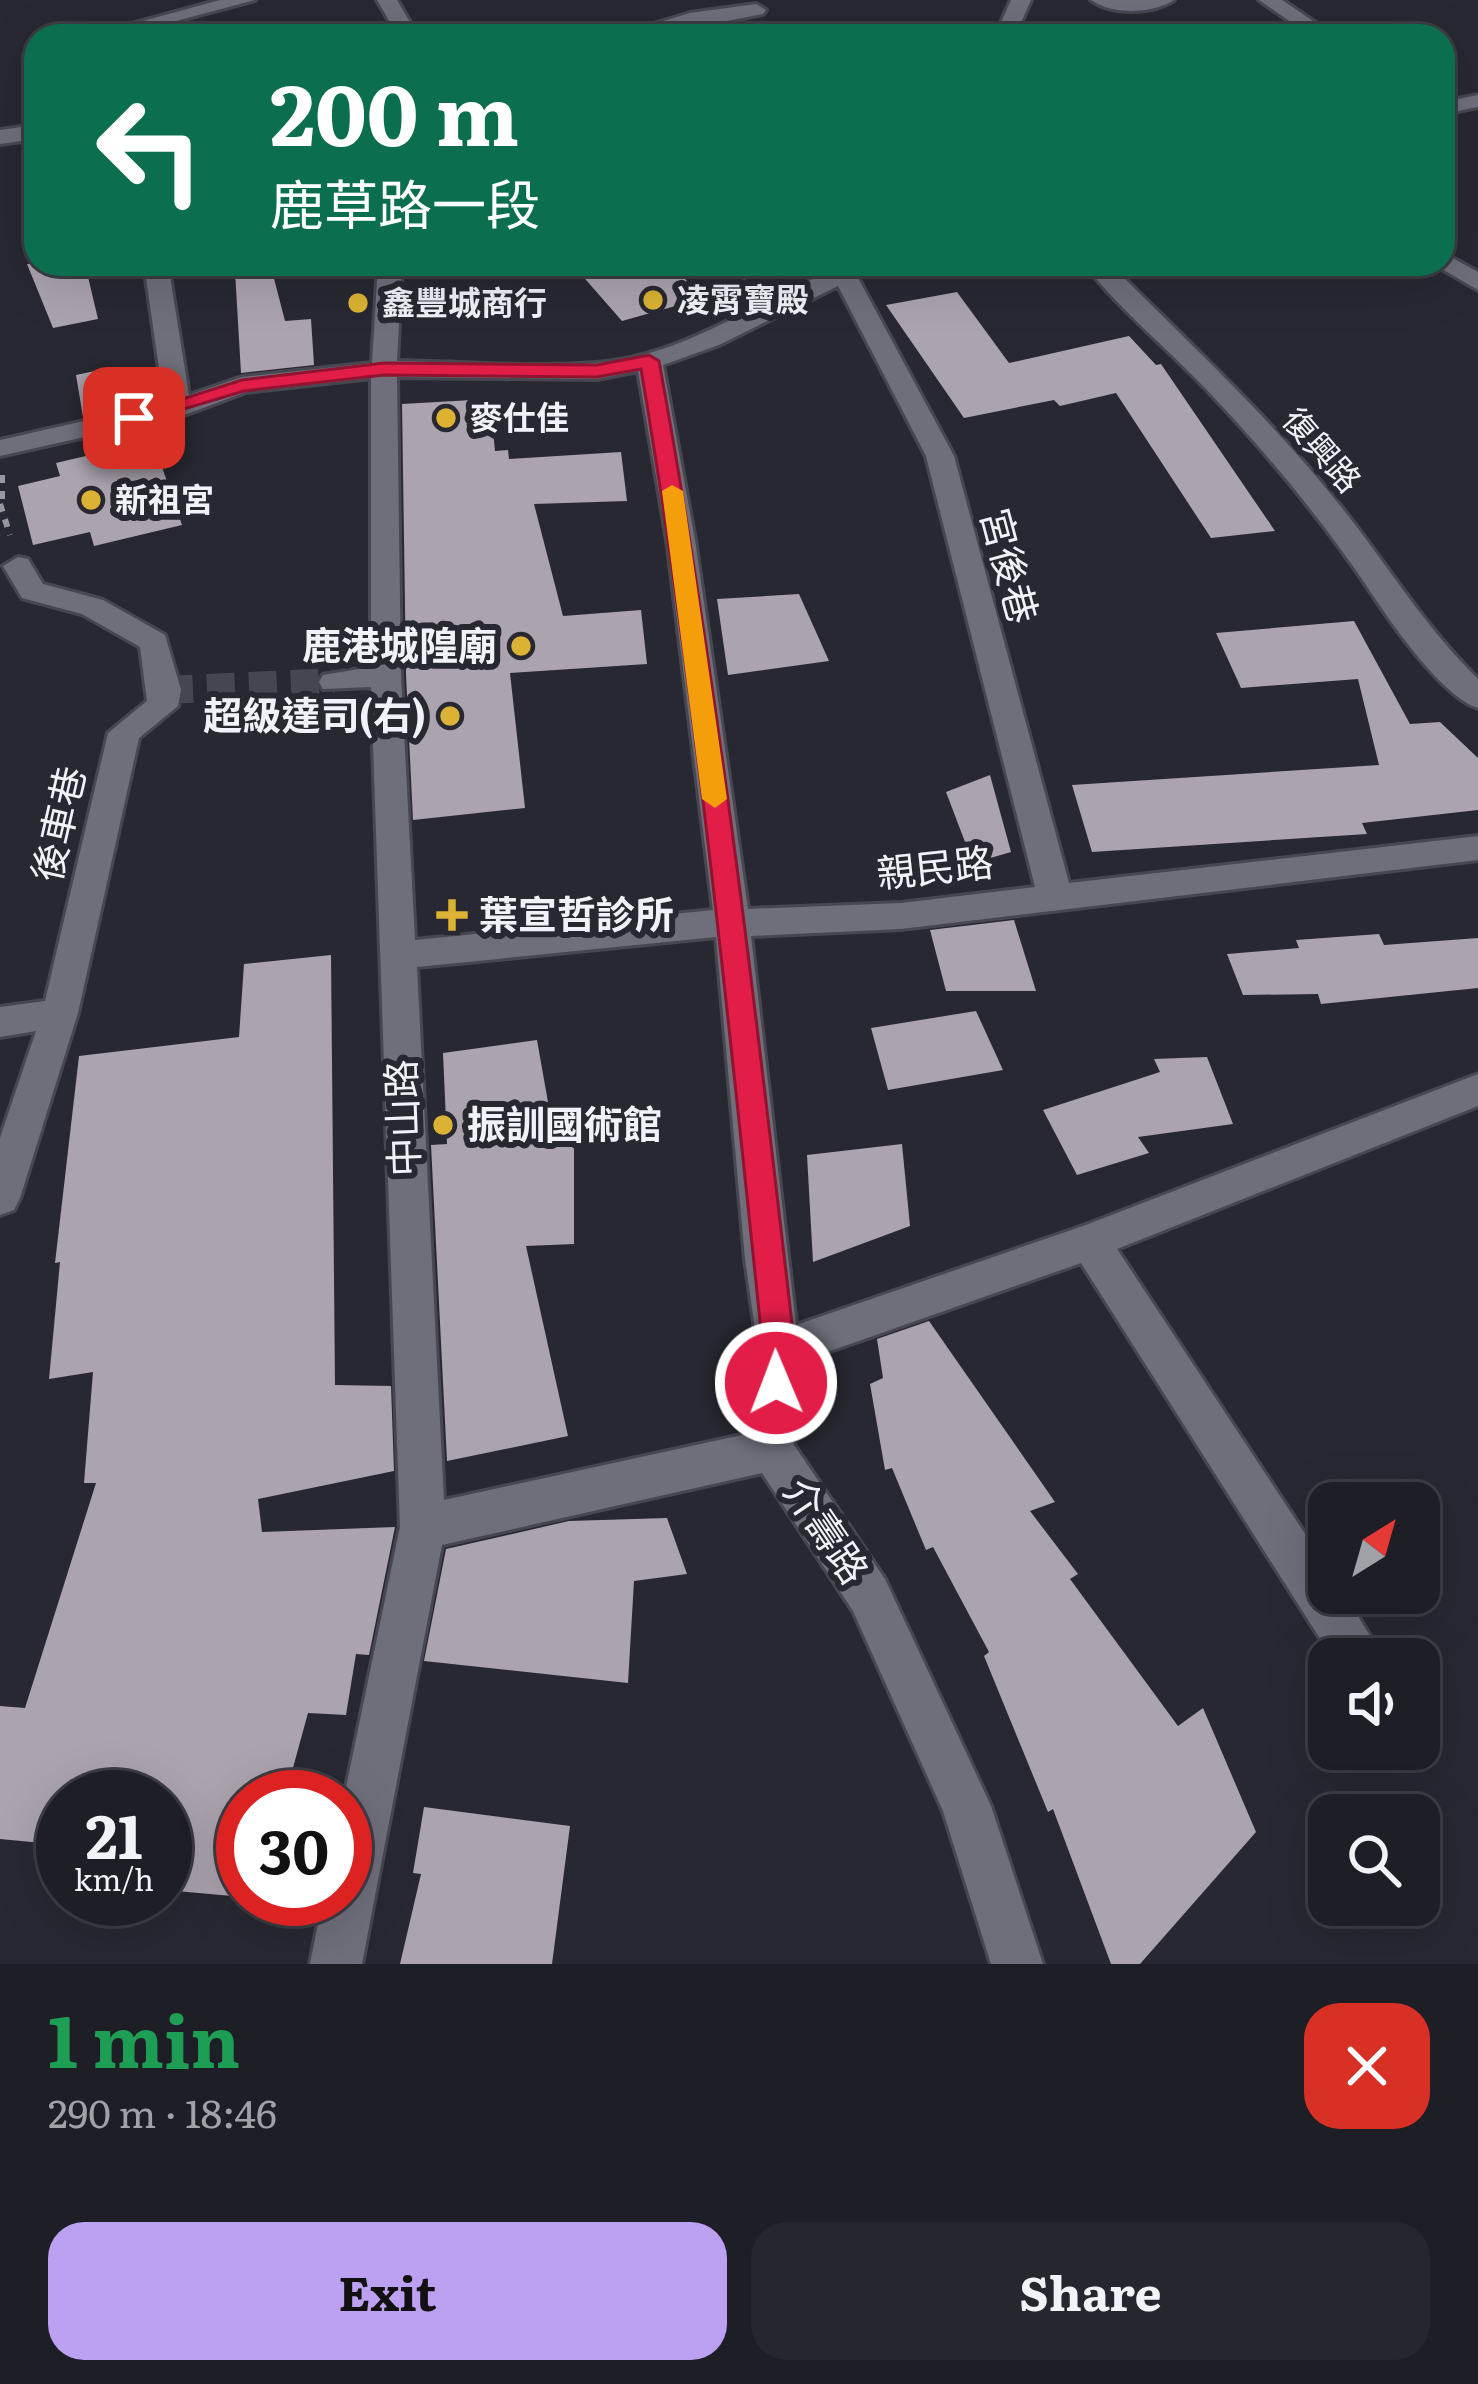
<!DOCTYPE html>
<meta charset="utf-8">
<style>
:root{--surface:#1e1e26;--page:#26272e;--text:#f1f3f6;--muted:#a1a2a7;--line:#3c3c43;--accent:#bca0f2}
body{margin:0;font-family:Literata,"Noto Sans TC",serif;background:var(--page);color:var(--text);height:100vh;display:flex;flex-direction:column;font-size:45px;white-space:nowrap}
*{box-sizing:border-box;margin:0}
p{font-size:39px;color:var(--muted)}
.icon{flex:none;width:66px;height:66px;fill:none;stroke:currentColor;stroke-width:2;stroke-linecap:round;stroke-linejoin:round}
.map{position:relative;height:1964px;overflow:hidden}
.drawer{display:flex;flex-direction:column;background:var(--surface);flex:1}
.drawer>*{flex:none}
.guide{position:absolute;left:24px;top:24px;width:1431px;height:252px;border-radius:36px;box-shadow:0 12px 48px #0002,0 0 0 3px var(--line);background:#0b6e4f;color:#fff;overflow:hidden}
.needle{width:78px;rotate:37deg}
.tools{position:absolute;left:1308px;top:1482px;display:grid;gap:24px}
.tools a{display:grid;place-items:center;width:132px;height:132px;border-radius:24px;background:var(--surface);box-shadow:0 12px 48px #0002,0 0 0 3px var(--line);font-size:60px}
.speed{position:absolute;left:36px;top:1770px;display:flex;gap:24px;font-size:60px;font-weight:700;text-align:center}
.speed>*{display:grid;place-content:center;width:156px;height:156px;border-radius:50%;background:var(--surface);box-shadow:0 12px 48px #0002,0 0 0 3px var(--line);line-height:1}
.speed small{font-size:30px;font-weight:400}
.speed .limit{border:18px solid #d22;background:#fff;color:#111}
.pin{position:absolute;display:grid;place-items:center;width:102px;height:102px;color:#fff;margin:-51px;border-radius:24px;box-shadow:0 6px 18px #0006}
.me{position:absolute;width:132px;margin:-66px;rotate:359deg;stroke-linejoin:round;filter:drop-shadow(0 0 9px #0008)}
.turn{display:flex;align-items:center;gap:42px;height:252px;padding:0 48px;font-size:54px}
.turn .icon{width:156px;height:156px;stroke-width:2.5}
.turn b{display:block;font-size:84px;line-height:102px}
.round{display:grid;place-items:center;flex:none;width:126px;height:126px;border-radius:36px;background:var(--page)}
.overview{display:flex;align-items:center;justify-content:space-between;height:204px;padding:0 48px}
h1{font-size:72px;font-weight:700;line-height:90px;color:#1e9e55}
.cta{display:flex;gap:24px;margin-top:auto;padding:24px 48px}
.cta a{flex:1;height:138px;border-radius:36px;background:var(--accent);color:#111;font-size:48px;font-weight:700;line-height:138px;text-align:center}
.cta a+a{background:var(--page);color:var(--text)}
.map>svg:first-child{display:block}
.building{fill:#aba3ae}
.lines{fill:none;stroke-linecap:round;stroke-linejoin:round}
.minor-tunnel{stroke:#464650;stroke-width:28;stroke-dasharray:28 14;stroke-linecap:butt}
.minor-casing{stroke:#464750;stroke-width:6}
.path{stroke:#97979f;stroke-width:6;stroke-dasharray:8 8;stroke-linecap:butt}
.minor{fill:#6e6f7b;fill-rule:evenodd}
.route{fill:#e11d48;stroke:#92132f;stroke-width:3}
.slow{fill:#f59e0b}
.poi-dot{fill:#dbb233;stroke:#282832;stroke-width:4.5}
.labels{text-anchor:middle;stroke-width:12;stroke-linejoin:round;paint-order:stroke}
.far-poi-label{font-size:33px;font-weight:bold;fill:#f1f2f9;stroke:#282832;text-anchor:start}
.far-street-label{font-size:33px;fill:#f1f2f9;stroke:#282832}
.street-label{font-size:39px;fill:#f1f2f9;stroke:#282832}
.poi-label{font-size:39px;font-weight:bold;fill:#f1f2f9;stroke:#282832;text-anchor:end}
</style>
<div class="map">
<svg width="1478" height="1964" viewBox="0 0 1478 1964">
<rect width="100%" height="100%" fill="#282832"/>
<g class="building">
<polygon points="27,264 85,264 98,319 53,328"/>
<polygon points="572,264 670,264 704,298 622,321"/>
<polygon points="271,267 285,321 311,319 314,365 241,373 235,271"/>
<polygon points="957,292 1009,363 1129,336 1156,365 1161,364 1275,531 1211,538 1116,393 1060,406 1054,400 964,418 886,305"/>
<polygon points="109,368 118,409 83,417 76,375"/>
<polygon points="490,399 495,451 508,450 509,459 621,452 627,501 534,504 563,616 641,610 647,664 510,673 525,808 413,820 406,675 402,404"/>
<polygon points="124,433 127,447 153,441 182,525 94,546 90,532 33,545 18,486 60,476 56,463 90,455 87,441"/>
<polygon points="799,594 829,661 728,675 717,599"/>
<polygon points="1354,621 1410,724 1440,722 1478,758 1478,810 1362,823 1367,834 1092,852 1072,785 1379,765 1358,679 1241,688 1216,633"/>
<polygon points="990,775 1011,852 973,863 946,792"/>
<polygon points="1014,920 1036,991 946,991 930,930"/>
<polygon points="1379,934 1384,945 1478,938 1478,988 1321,1004 1318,994 1243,995 1227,954 1299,948 1296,940"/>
<polygon points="331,955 335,1385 391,1386 394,1471 258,1499 262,1532 395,1527 369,1655 356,1654 346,1715 308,1713 285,1797 243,1797 243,1897 165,1890 165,1797 63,1787 63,1845 0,1839 0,1706 25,1708 96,1483 84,1483 93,1372 49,1379 60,1262 55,1263 79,1056 239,1037 244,964"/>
<polygon points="976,1011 1003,1070 888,1090 871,1028"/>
<polygon points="537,1040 554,1136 574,1134 574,1244 526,1246 568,1436 447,1461 431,1145 447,1144 443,1053"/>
<polygon points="1207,1057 1233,1124 1138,1137 1149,1153 1077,1175 1043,1110 1160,1072 1154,1059"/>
<polygon points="902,1144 910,1226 813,1262 807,1155"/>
<polygon points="929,1321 1055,1502 1030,1511 1078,1574 1070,1579 1178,1726 1203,1708 1256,1832 1140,1964 1111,1964 1053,1809 1048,1812 984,1656 989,1652 933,1547 926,1550 892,1468 885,1470 870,1384 883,1378 877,1339"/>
<polygon points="667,1518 687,1574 634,1581 628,1683 424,1661 446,1549 569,1521"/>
<polygon points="424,1807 570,1826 552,1964 400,1964 421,1874 413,1873"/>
</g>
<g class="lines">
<polyline class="minor-tunnel" points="165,690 334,682"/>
<defs>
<g id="minor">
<polygon points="220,0 255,0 142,30 132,24"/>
<polygon points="377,0 397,0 418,36 398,36"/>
<polygon points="1011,0 1031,0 1015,36 995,36"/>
<path d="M1091,0H1174C1153,14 1112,15 1091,0Z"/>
<polygon points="1259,0 1282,0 1335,36 1311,36"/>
<polygon points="756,4 766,10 763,14 648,36 614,36 690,13"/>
<polygon points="1478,95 1478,107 1443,114 1443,102"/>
<polygon points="36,125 36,139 0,144 0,130"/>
<polygon points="1443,253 1478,272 1478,290 1435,265 1443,264"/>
<path d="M144,264H168L189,395L242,377L372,363L378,264H402L397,361C462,362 530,368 595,363C648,360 699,336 746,312L702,264H727L764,303L843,264H874L857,276L954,456L1069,883L1478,836V860L901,929L751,936L796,1325L1083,1226L1478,1074V1106L1117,1249L1329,1570V1593H1344L1384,1659H1333L1081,1263L799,1362L794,1445L885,1579L991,1806L1043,1964H991L943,1811L853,1611L762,1473L442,1545L362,1964H310L323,1899H345L344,1797L400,1527L371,687L323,689L319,682L323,675L371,667V378L246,392L187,414L0,456V440L164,403ZM838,286L926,456L1035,887L901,903L748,909L695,540L663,365L719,345ZM638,371L667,540L713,910L415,940L401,675L397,377L597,379ZM716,937L745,1259L758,1350L751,1433L444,1500L417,967Z"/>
<path d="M1084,264H1110C1190,344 1276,423 1346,513C1390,569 1426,628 1478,679V708C1442,697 1389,620 1368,588C1320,517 1265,451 1206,389C1166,347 1119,309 1084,264Z"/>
<polygon points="18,557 28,559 43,584 103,600 165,635 181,690 178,706 139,738 78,1013 20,1198 14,1210 0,1215 0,1138 36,1031 0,1037 0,1007 45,1001 108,733 147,701 140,647 82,614 22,598 3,566"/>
</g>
</defs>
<use href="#minor" class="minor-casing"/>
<g class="path">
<polyline points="2,475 2,504"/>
<polyline points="0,504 10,535"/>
</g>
<use href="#minor" class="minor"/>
</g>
<path class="route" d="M649,355L659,361C719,689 757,1019 795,1350L788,1394L776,1398L765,1394L760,1383L763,1350C729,1022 696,694 641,369L597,377L384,375L244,391L134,424L123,418L242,380L384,363L597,365Z"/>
<polygon class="slow" points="672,485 683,491 727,799 715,808 702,799 662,491"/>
<g class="poi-dot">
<circle cx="653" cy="300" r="12"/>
<circle cx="358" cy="303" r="12"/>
<circle cx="446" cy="418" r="12"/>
<circle cx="91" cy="500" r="12"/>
<circle cx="521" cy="646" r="12"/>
<circle cx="450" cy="716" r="12"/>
<path d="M446 897h12v12h12v12h-12v12h-12v-12h-12v-12h12z"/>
<circle cx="443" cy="1125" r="12"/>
</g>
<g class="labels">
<g class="far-poi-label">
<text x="677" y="312">凌霄寶殿</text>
<text x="382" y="315">鑫豐城商行</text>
<text x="470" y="430">麥仕佳</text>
<text x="115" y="512">新祖宮</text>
</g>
<g class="far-street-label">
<text transform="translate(1322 450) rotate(49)" y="12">復興路</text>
</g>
<g class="street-label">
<text transform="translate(1009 566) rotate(75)" y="14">宮後巷</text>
<text transform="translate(59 824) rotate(-77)" y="14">後車巷</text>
<text transform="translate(935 868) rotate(-6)" y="14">親民路</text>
<text transform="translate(403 1118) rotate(-92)" y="14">中山路</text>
<text transform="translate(826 1531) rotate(56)" y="14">介壽路</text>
</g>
<g class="poi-label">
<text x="497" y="660">鹿港城隍廟</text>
<text x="426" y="730">超級達司(右)</text>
<text x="479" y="929" text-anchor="start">葉宣哲診所</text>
<text x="467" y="1139" text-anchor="start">振訓國術館</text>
</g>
</g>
</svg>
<div class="tools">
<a><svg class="needle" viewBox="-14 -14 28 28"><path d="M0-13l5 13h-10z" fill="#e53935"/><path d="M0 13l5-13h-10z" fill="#a1a2a7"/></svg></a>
<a><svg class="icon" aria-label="sound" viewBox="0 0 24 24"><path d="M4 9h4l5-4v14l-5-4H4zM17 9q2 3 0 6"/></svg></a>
<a><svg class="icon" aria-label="search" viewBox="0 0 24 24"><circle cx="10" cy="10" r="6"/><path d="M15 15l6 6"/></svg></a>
</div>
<div class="speed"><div>21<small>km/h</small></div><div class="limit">30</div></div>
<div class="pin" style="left:134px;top:418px;background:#d93025"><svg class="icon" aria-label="arrive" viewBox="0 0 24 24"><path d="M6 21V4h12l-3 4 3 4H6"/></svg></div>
<svg class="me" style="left:776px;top:1383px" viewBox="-20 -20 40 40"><circle r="17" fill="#e11d48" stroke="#fff" stroke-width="3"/><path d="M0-11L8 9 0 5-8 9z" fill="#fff"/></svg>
<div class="guide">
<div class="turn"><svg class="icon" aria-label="left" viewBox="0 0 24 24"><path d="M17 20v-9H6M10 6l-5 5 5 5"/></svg><div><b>200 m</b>鹿草路一段</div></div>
</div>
</div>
<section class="drawer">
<div class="overview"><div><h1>1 min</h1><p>290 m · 18:46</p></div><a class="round" style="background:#d93025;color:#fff"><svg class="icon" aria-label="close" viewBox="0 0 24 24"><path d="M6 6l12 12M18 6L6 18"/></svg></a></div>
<div class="cta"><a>Exit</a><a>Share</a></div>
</section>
